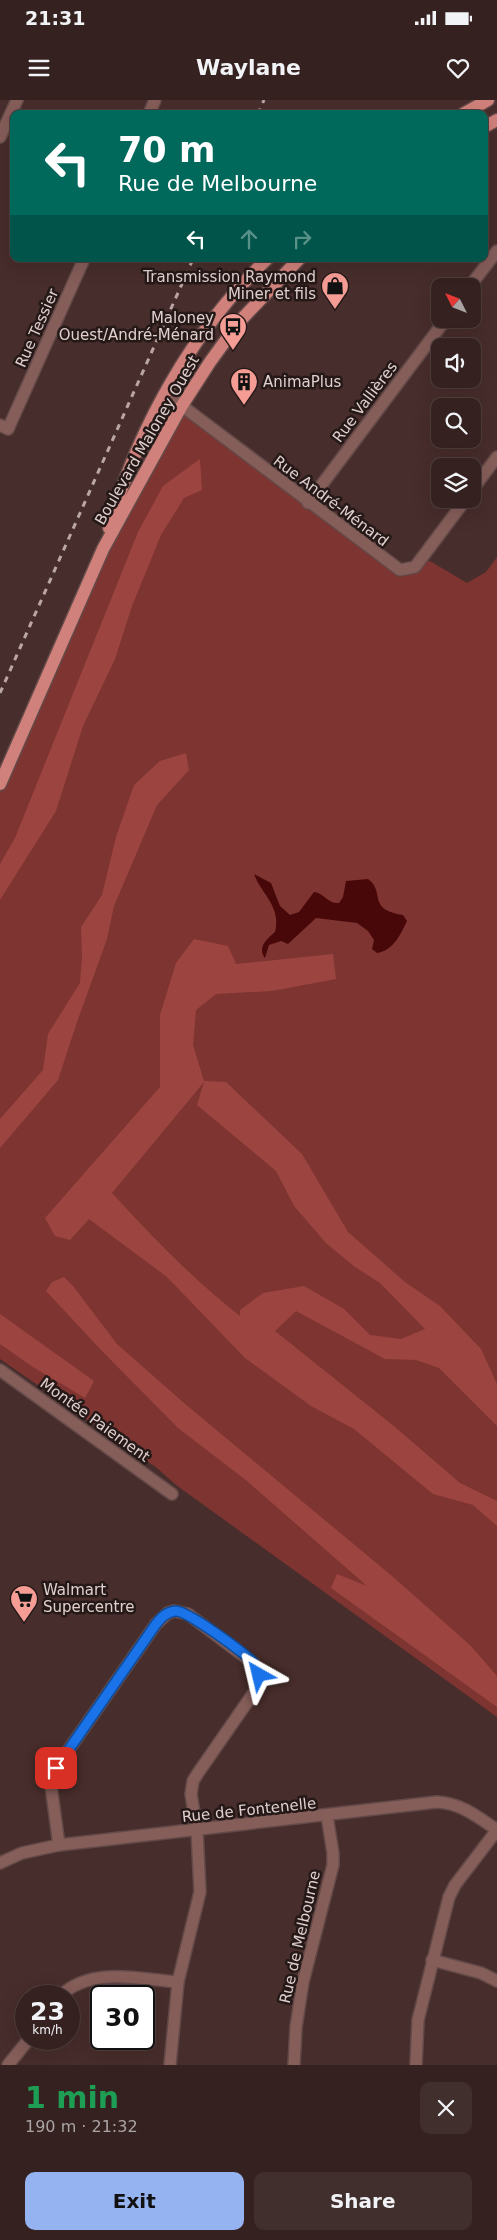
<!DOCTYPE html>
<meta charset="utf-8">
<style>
:root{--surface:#352220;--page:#402f2d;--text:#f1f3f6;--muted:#aaa4a5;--line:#4f3f3e;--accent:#95b2f1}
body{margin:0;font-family:"DejaVu Sans",sans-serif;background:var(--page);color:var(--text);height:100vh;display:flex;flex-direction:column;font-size:19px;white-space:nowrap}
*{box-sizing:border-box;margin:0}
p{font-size:16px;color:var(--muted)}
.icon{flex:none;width:28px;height:28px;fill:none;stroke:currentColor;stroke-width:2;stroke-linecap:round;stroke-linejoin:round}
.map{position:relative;height:1965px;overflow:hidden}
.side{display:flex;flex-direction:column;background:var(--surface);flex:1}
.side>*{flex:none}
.hud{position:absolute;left:10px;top:10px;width:478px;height:152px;border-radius:10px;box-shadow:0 5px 20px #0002,0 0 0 1px var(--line);background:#00695c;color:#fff;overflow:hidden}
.needle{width:32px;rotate:312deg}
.controls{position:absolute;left:431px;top:178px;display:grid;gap:10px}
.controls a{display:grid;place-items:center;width:50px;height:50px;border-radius:10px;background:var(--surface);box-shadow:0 5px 20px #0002,0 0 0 1px var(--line);font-size:25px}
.speed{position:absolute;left:15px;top:1885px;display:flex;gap:10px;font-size:25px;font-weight:700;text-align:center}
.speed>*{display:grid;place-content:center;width:65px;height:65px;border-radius:50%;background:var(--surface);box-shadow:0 5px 20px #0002,0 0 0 1px var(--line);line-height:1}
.speed small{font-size:12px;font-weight:400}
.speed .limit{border:2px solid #111;border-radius:8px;background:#fff;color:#111}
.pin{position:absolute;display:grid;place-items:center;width:42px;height:42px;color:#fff;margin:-21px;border-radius:10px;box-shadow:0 2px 8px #0006}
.me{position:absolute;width:55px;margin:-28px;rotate:323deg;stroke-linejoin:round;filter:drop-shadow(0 0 4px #0008)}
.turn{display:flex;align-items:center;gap:18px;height:105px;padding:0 25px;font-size:22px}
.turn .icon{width:65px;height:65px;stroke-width:2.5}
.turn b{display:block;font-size:35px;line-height:42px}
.lanes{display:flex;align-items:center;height:48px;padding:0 25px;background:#0003;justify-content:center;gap:25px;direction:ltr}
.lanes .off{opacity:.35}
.round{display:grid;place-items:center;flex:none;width:52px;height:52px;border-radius:10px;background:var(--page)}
.summary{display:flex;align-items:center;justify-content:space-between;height:85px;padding:0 25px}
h1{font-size:30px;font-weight:800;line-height:38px;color:#1e9e55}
.action{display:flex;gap:10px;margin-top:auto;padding:10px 25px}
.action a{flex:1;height:58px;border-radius:10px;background:var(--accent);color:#111;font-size:20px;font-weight:800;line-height:58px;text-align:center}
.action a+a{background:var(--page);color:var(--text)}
.status{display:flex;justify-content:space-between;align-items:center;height:35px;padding:0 25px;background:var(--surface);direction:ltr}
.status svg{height:14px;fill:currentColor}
header{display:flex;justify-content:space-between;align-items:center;height:65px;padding:0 25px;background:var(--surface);font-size:22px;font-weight:800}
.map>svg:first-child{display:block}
.green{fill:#7e3431}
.forest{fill:#9c4540;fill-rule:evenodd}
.water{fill:#48080a}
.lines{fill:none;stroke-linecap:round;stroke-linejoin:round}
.minor-casing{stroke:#634a48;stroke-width:14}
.major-casing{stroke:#634a48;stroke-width:15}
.minor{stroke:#855d59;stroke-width:11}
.major{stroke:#d1817b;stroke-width:12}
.rail{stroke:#baa7a5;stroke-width:3;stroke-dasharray:6 6;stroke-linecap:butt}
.route-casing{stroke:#114b97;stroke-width:12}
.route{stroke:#1a73e8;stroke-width:9}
.labels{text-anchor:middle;stroke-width:5;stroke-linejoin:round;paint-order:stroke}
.poi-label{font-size:15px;fill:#e0cfcd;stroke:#251918;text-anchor:end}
.street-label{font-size:15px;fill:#e0cfcd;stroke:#251918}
</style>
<div class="status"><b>21:31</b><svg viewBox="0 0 49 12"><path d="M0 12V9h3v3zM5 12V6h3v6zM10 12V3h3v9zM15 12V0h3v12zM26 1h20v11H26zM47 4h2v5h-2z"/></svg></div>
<header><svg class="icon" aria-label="menu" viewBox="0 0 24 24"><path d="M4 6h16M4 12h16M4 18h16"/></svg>Waylane<svg class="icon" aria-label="heart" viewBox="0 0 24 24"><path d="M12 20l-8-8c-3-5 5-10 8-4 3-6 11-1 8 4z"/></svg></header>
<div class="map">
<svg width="497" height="1965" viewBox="0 0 497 1965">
<rect width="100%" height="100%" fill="#472d2b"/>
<polygon class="green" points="181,307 394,468 430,461 467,483 486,472 497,457 497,1617 176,1385 157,1368 0,1259 0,684 103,449"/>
<g class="forest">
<polygon points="200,359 202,390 184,398 161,435 132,506 115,559 83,626 56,711 0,800 0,764 15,738 138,432 163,386"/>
<polygon points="186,653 189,670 157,705 114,806 107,839 77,922 58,980 0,1048 0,1019 43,970 48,934 80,883 82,856 81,827 102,795 116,737 134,685 160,661"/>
<path d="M194,839L228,846L236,864L333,854L336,879L272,891L216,894L196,910L193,945L204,981L226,982L302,1054L348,1132L405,1182L440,1206L481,1249L497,1284V1326L439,1268L416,1260L385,1259L296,1211L275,1231L395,1327L460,1383L497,1401V1426L473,1405L433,1394L354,1329L311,1306L245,1258L167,1177L89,1119L70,1140L55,1136L45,1118L160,987V915L176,863ZM204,982L197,1005L276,1071L294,1106L326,1143L355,1167L380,1183L425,1229L401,1239L370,1235L344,1209L304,1186L263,1193L240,1210V1216C193,1179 152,1137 112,1093Z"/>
<polygon points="64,1177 73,1186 117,1244 184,1303 392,1476 471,1546 497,1576 497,1607 331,1488 337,1474 367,1486 247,1381 178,1328 101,1250 46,1191 52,1182"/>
<polygon points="0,1214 94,1281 85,1298 33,1267 0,1244"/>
</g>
<path class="water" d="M254,774L271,783L280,806L290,815L299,812L314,792C325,793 327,804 339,803L343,797L346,781L368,779C386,792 366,809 403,815L407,821C401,834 393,851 377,853L372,849L374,840L368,831L357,823L316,818L288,844L281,841L269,845L265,858C257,847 267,839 275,832C282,807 260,792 254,774Z"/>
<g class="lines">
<defs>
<g id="minor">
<polyline points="149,14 155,0"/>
<polyline points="0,37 17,0"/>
<polyline points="470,186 497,151"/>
<polyline points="165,293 400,470 415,467 466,399"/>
<polyline points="0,325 8,329 84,159"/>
<polyline points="472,390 497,357"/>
<polyline points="308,403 446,219"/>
<polyline points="0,1270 172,1394"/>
<polyline points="59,1745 51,1686 56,1668 156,1524 168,1513 174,1511 188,1514 253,1563 259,1575 257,1588 198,1673 193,1681 191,1694 197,1731 200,1792 178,1882 170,1965"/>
<path d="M0,1763L22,1753L59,1745L437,1702C461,1703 478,1717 497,1730L455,1785L449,1797L418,1920L416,1965"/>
<polyline points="432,1860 481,1873 497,1881"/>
<path d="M60,1896C92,1866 138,1879 178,1882"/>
<polyline points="8,1965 29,1939"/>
<polyline points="294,1965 296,1927 303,1882 333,1765 333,1753 327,1716"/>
</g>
<g id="major">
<polyline points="463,14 488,0"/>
<polyline points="484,27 497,20"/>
<path d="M109,428C138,328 192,231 267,159"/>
<polyline points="0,684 103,449 181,307 210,262 239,222 299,159"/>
</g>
</defs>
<use href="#minor" class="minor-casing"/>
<use href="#major" class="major-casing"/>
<use href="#minor" class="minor"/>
<use href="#major" class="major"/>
<g class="rail">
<polyline points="258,14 264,0"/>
<polyline points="0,593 193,159"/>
</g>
</g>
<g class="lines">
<defs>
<path id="route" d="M56,1668L156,1524C161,1518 166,1512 175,1511C187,1510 241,1551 252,1561C256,1566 257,1569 259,1575"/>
</defs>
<use href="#route" class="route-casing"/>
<use href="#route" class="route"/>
</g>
<defs>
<symbol id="shop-pin" viewBox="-11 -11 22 30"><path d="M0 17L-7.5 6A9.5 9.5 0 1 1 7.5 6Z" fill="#f59c94" stroke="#251918"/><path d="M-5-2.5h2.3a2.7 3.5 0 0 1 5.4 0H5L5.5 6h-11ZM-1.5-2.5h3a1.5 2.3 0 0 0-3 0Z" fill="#111"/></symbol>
<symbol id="bus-pin" viewBox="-11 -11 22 30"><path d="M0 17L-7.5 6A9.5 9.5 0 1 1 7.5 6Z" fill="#f59c94" stroke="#251918"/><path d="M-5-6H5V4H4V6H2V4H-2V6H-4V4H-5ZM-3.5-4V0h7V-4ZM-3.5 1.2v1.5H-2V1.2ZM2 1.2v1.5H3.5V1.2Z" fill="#111"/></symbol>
<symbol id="building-pin" viewBox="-11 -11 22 30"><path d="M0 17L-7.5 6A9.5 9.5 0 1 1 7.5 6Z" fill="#f59c94" stroke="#251918"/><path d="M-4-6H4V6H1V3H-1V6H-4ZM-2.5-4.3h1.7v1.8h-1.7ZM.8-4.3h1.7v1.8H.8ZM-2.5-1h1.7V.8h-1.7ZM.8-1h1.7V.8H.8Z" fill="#111"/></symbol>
<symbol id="supermarket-pin" viewBox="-11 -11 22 30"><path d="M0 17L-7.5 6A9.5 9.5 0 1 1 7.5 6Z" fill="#f59c94" stroke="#251918"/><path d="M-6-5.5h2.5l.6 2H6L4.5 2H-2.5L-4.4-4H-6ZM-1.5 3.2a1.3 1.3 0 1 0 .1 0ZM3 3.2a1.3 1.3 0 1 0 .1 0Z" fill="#111"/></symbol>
</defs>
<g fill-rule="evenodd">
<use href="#shop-pin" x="319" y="170" width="32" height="43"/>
<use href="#bus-pin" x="217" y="211" width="32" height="43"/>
<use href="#building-pin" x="228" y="266" width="32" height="43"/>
<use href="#supermarket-pin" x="8" y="1483" width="32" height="43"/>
</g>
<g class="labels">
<g class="poi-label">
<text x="316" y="182">Transmission Raymond<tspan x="316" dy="17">Miner et fils</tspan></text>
<text x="214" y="223">Maloney<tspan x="214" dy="17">Ouest/André-Ménard</tspan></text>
<text x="263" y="287" text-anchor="start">AnimaPlus</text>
<text x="43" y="1495" text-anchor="start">Walmart<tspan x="43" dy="17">Supercentre</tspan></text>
</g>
<g class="street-label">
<text transform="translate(37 228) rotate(-66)" y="5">Rue Tessier</text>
<text transform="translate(365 302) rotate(-53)" y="5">Rue Vallières</text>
<text transform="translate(147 340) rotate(-60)" y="5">Boulevard Maloney Ouest</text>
<text transform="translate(331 401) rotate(37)" y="5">Rue André-Ménard</text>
<text transform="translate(95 1320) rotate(36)" y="5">Montée Paiement</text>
<text transform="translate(249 1710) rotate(-6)" y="5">Rue de Fontenelle</text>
<text transform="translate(300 1837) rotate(-77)" y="5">Rue de Melbourne</text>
</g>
</g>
</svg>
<div class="controls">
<a><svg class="needle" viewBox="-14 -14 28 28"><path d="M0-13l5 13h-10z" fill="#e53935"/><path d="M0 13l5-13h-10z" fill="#aaa4a5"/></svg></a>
<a><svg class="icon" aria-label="sound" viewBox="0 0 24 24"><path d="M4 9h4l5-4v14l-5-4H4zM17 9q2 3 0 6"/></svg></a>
<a><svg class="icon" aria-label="search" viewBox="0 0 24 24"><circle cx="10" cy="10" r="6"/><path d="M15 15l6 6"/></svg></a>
<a><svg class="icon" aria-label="layers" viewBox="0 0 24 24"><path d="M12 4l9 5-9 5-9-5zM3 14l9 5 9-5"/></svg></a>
</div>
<div class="speed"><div>23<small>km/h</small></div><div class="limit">30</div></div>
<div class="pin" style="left:56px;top:1668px;background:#d93025"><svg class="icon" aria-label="arrive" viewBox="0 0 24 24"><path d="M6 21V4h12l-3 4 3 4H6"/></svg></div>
<svg class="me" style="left:259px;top:1575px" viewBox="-20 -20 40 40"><path d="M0-17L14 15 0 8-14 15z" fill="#1a73e8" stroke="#fff" stroke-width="4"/></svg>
<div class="hud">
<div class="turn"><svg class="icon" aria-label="left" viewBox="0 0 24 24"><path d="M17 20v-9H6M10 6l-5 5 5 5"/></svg><div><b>70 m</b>Rue de Melbourne</div></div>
<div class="lanes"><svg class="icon" aria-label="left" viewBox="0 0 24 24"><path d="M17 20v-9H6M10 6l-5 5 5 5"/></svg><svg class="icon off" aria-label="ahead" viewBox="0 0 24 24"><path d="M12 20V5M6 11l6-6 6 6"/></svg><svg class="icon off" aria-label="right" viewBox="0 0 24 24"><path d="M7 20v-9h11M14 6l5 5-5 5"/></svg></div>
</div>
</div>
<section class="side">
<div class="summary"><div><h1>1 min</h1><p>190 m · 21:32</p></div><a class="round"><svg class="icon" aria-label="close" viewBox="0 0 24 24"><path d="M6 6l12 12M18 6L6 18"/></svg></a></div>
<div class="action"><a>Exit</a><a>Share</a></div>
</section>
